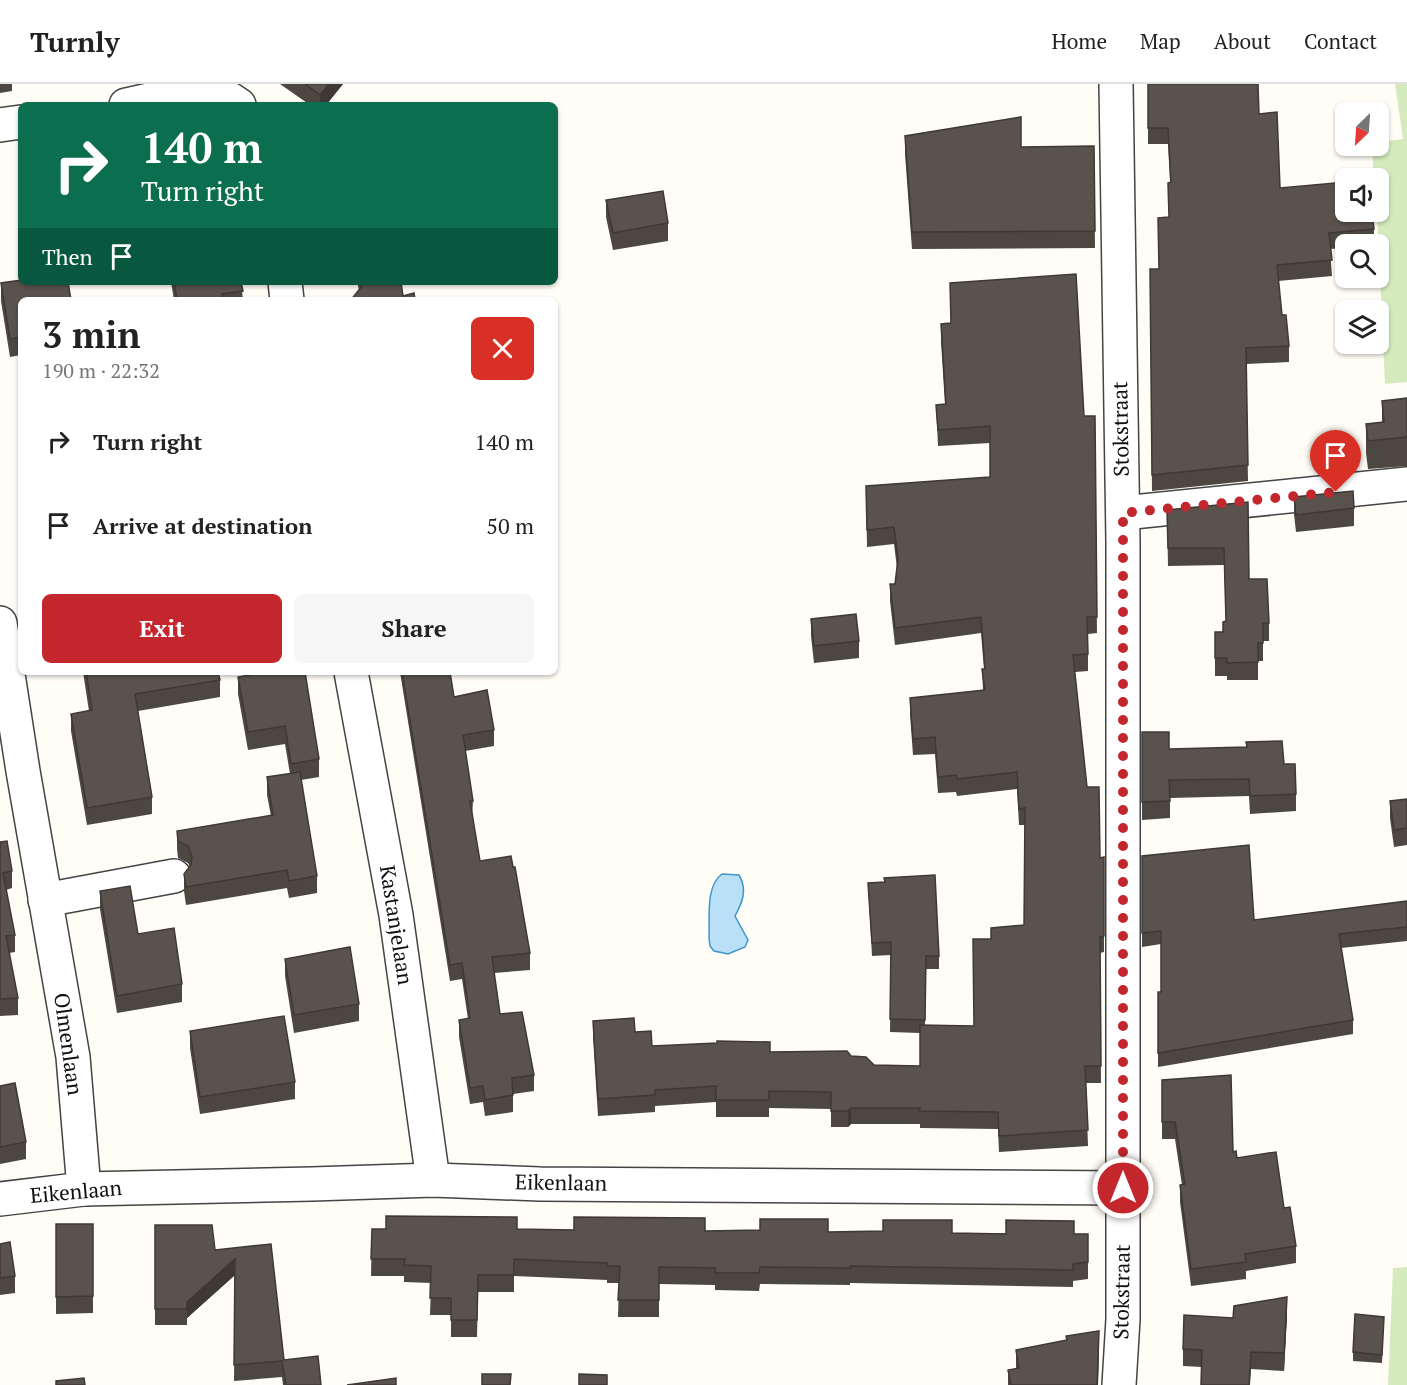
<!DOCTYPE html>
<meta charset="utf-8">
<style>
:root{--surface:#fff;--page:#f6f6f6;--text:#222;--muted:#767676;--line:#e0e0e0;--accent:#c4262e}
body{margin:0;font-family:"PT Serif",serif;background:var(--page);color:var(--text);height:100vh;display:flex;flex-direction:column;font-size:22px;white-space:nowrap}
*{box-sizing:border-box;margin:0}
p{font-size:20px;color:var(--muted)}
.icon{flex:none;width:33px;height:33px;fill:none;stroke:currentColor;stroke-width:2;stroke-linecap:round;stroke-linejoin:round}
.map{position:relative;flex:1;overflow:hidden}
.panel{position:absolute;left:18px;top:213px;width:540px;height:378px;display:flex;flex-direction:column;background:var(--surface);border-radius:9px;box-shadow:0 2px 4px #0004}
.panel>*{flex:none}
.top-card{position:absolute;left:18px;top:18px;width:540px;height:183px;border-radius:9px;box-shadow:0 2px 4px #0004;background:#0b6e4f;color:#fff;overflow:hidden}
.needle{width:39px;rotate:205deg}
.fabs{position:absolute;left:1335px;top:18px;display:grid;gap:12px}
.fabs a{display:grid;place-items:center;width:54px;height:54px;border-radius:9px;background:var(--surface);box-shadow:0 2px 4px #0004;font-size:30px}
.pin{position:absolute;display:grid;place-items:center;width:51px;height:51px;color:#fff;margin:-62px -26px;border-radius:50% 50% 50% 0;rotate:-45deg;box-shadow:0 0 6px #0007}
.pin .icon{rotate:45deg}
.me{position:absolute;width:66px;margin:-33px;rotate:0deg;stroke-linejoin:round;filter:drop-shadow(0 0 4px #0008)}
.turn{display:flex;align-items:center;gap:21px;height:126px;padding:0 24px;font-size:27px}
.turn .icon{width:78px;height:78px;stroke-width:2.5}
.turn b{display:block;font-size:42px;line-height:51px}
.then{display:flex;align-items:center;height:57px;padding:0 24px;background:#0003;gap:12px;font-size:22px}
.round{display:grid;place-items:center;flex:none;width:63px;height:63px;border-radius:9px;background:var(--page)}
.overview{display:flex;align-items:center;justify-content:space-between;height:102px;padding:0 24px}
h1{font-size:36px;font-weight:600;line-height:45px}
.primary-button{display:flex;gap:12px;margin-top:auto;padding:12px 24px}
.primary-button a{flex:1;height:69px;border-radius:9px;background:var(--accent);color:#fff;font-size:24px;font-weight:600;line-height:69px;text-align:center}
.primary-button a+a{background:var(--page);color:var(--text)}
ul{padding:0;list-style:none}
li{display:flex;align-items:center;gap:18px;height:84px;padding:0 24px}
li div{flex:1}
li b{display:block;font-size:22px}
li em{font-style:normal}
header{display:flex;align-items:center;gap:36px;box-sizing:border-box;height:84px;padding:0 30px;background:var(--surface);border-bottom:2px solid var(--line)}
header strong{font-size:28px}
nav{display:flex;gap:33px;margin-inline-start:auto;font-size:21px}
.map>svg:first-child{display:block}
.green{fill:#d5ebbd}
.water{fill:#b9e0f7;stroke:#3f96cf;stroke-width:1.5}
.lines{fill:none;stroke-linecap:round;stroke-linejoin:round}
.minor-casing{stroke:#444;stroke-width:36}
.minor{stroke:#fff;stroke-width:33}
.wall{fill:#4d4742}
.shaded-wall{fill:#3f3936}
.building{fill:#5a524d;stroke:#3f3936;stroke-width:1.5}
.route{stroke:#c4262e;stroke-width:10;stroke-dasharray:0 18}
.labels{text-anchor:middle;stroke-width:6;stroke-linejoin:round;paint-order:stroke}
.street-label{font-size:21px;fill:#111;stroke:#fff}
</style>
<header>
<strong>Turnly</strong>
<nav><a>Home</a><a>Map</a><a>About</a><a>Contact</a></nav>
</header>
<div class="map">
<svg width="1407" height="1301" viewBox="0 0 1407 1301">
<rect width="100%" height="100%" fill="#fffdf5"/>
<g class="green">
<polygon points="1395,0 1407,0 1407,298 1385,300 1377,128 1378,94 1374,94 1372,62 1378,62 1379,58 1403,55"/>
<polygon points="1407,1183 1407,1301 1388,1301 1393,1184"/>
</g>
<path class="water" d="M722,790L739,791C748,806 742,819 735,832L748,856L745,863L728,870L714,867L710,862L709,854C710,835 705,802 722,790Z"/>
<g class="lines">
<defs>
<g id="minor">
<polyline points="1116,0 1123,458 1123,1235 1119,1301"/>
<polyline points="126,21 195,6 230,15 239,21"/>
<polyline points="0,41 21,38"/>
<polyline points="285,198 287,216"/>
<polyline points="1123,429 1407,400"/>
<polyline points="0,539 23,687 73,973 84,1105"/>
<polyline points="351,588 396,831 433,1096"/>
<polyline points="45,816 174,792"/>
<polyline points="0,1115 84,1105 312,1100 433,1096 540,1100 1123,1104"/>
</g>
</defs>
<use href="#minor" class="minor-casing"/>
<use href="#minor" class="minor"/>
</g>
<g class="wall">
<polygon points="0,0 12,0 12,7 0,9"/>
<polygon points="280,0 343,0 326,21 310,21"/>
<polygon points="1148,0 1259,30 1280,104 1374,145 1374,160 1346,160 1346,164 1330,165 1332,192 1278,197 1282,231 1289,262 1289,278 1246,280 1248,397 1152,407 1150,185 1159,185 1158,134 1169,133 1170,98 1168,60 1148,60"/>
<polygon points="905,52 1021,63 1094,62 1095,164 912,165 905,70"/>
<polygon points="606,116 668,139 668,157 613,166 606,133"/>
<polygon points="171,198 241,198 243,216 174,216"/>
<polygon points="357,198 401,198 403,212 415,216 359,206"/>
<polygon points="1,199 21,216 21,271 10,273 1,217"/>
<polygon points="950,199 1084,332 1095,332 1097,549 1088,550 1088,587 1075,588 1087,703 1100,774 1104,773 1104,868 1100,869 1101,999 1086,999 1088,1062 999,1068 998,1045 920,1044 920,1040 851,1040 848,1043 831,1043 831,1025 769,1024 769,1033 716,1033 716,1018 655,1022 655,1028 598,1032 593,953 593,937 635,948 652,962 851,972 874,981 920,982 920,949 890,948 891,871 872,872 868,799 939,872 939,885 926,885 925,941 974,942 991,855 1024,841 1025,741 1019,741 1017,705 957,712 956,708 938,709 935,670 913,671 910,630 910,614 983,607 982,585 984,585 981,549 895,561 890,517 890,500 895,500 897,484 894,460 867,463 866,402 990,393 990,359 938,362 936,321 945,321 941,257 941,240 951,239"/>
<polygon points="1407,314 1407,382 1368,385 1366,369 1366,340 1382,338 1382,317"/>
<polygon points="1294,413 1354,424 1354,442 1296,448 1294,430"/>
<polygon points="1248,418 1249,495 1269,539 1269,557 1263,557 1263,577 1258,577 1258,596 1227,596 1227,592 1215,592 1215,548 1223,548 1226,537 1224,481 1168,482 1167,426"/>
<polygon points="811,535 859,557 859,574 814,579 811,552"/>
<polygon points="83,588 218,588 220,596 220,613 138,627 152,713 152,730 87,741 71,647 71,630 89,627"/>
<polygon points="400,588 450,588 454,613 494,646 494,662 465,667 473,717 472,733 480,777 530,869 530,886 494,889 500,930 534,991 534,1007 513,1010 513,1028 485,1032 483,1018 470,1020 459,953 459,936 468,935 462,895 450,897"/>
<polygon points="238,593 319,675 319,693 301,696 317,792 317,809 289,814 287,804 186,821 184,807 184,790 190,783 188,779 178,774 177,765 177,747 271,732 267,711 267,693 290,690 285,660 248,666 238,610"/>
<polygon points="1142,648 1169,665 1284,680 1296,710 1296,727 1250,730 1249,712 1170,714 1170,734 1142,736"/>
<polygon points="1407,715 1407,761 1394,763 1390,734 1390,717"/>
<polygon points="0,758 12,787 12,804 6,806 15,851 15,868 9,869 18,914 18,931 0,932"/>
<polygon points="1142,772 1254,836 1407,817 1407,857 1341,864 1353,936 1353,950 1158,983 1158,908 1161,908 1161,860 1142,863"/>
<polygon points="100,807 182,900 182,918 117,929 100,825"/>
<polygon points="285,875 359,920 359,937 294,949 285,892"/>
<polygon points="190,947 295,998 295,1015 200,1030 190,964"/>
<polygon points="1162,996 1233,1068 1237,1074 1284,1124 1296,1162 1296,1179 1246,1187 1246,1195 1191,1202 1180,1118 1180,1101 1182,1101 1175,1055 1162,1055"/>
<polygon points="0,1002 26,1058 26,1075 0,1080"/>
<polygon points="56,1140 93,1140 93,1229 56,1230"/>
<polygon points="155,1141 215,1166 271,1160 284,1276 321,1301 283,1301 282,1293 234,1297 235,1191 187,1234 187,1241 155,1241"/>
<polygon points="372,1145 1088,1150 1088,1195 1073,1197 1073,1203 850,1199 850,1201 760,1200 759,1207 715,1206 715,1201 659,1200 659,1233 618,1233 619,1199 607,1199 607,1196 514,1192 514,1208 478,1208 477,1253 451,1253 451,1231 430,1231 431,1199 404,1198 404,1192 371,1192"/>
<polygon points="0,1160 15,1192 15,1209 0,1211"/>
<polygon points="1287,1231 1284,1287 1251,1285 1250,1301 1201,1301 1202,1283 1183,1282 1183,1265 1233,1234"/>
<polygon points="1384,1233 1382,1279 1353,1277 1353,1268"/>
<polygon points="1066,1252 1099,1264 1098,1301 1008,1301 1008,1286 1016,1285 1016,1266 1066,1257"/>
</g>
<g class="shaded-wall">
<polygon points="329,0 343,0 326,21 320,21 320,11"/>
<polygon points="851,1024 851,1040 848,1043 848,1027"/>
<polygon points="235,1175 235,1191 187,1234 187,1218"/>
<polygon points="1287,1213 1287,1231 1284,1287 1284,1269"/>
<polygon points="1099,1247 1098,1301 1097,1301"/>
</g>
<g class="building">
<polygon points="305,0 329,0 320,11"/>
<polygon points="1148,0 1258,0 1259,30 1277,28 1280,104 1346,98 1346,128 1372,128 1374,145 1329,149 1332,176 1277,181 1282,231 1286,231 1289,262 1246,264 1248,381 1152,391 1150,185 1159,185 1158,134 1169,133 1168,99 1171,98 1168,44 1148,44"/>
<polygon points="1021,33 1021,63 1094,62 1095,147 912,148 905,52"/>
<polygon points="663,107 668,139 613,149 606,116"/>
<polygon points="1076,190 1084,332 1095,332 1097,533 1087,533 1088,570 1073,571 1087,703 1099,703 1100,774 1104,773 1104,852 1100,853 1101,982 1085,982 1088,1046 999,1052 998,1028 920,1027 920,1024 851,1024 848,1027 831,1027 831,1008 769,1007 769,1016 716,1016 716,1002 655,1006 655,1011 598,1015 593,937 634,934 635,948 651,947 652,962 717,959 717,957 770,958 770,968 847,967 851,972 866,973 874,981 920,982 920,941 974,942 973,855 991,855 991,844 1024,841 1025,724 1019,725 1017,688 957,695 956,691 938,693 935,653 913,655 910,614 985,606 982,585 985,585 981,533 895,544 890,500 895,500 898,475 894,443 867,446 866,402 990,393 990,342 938,346 936,321 946,320 941,240 951,239 950,199"/>
<polygon points="21,196 21,198 68,198 71,216 21,216 21,253 10,255 1,199"/>
<polygon points="174,198 241,198 243,207 222,210 223,216 177,216"/>
<polygon points="361,198 401,198 403,212 414,209 415,216 351,216 362,202"/>
<polygon points="1407,314 1407,353 1368,357 1366,340 1384,338 1382,317"/>
<polygon points="1353,407 1354,424 1296,431 1294,413"/>
<polygon points="1248,418 1249,495 1267,495 1269,539 1263,539 1263,559 1258,559 1258,578 1227,579 1227,574 1215,574 1215,548 1223,548 1223,538 1226,537 1224,464 1168,464 1167,426"/>
<polygon points="856,530 859,557 814,562 811,535"/>
<polygon points="86,588 218,588 220,596 135,610 152,713 87,724 71,630 92,626"/>
<polygon points="266,588 305,588 319,675 291,680 285,642 248,648 238,593"/>
<polygon points="402,588 450,588 454,613 487,606 494,646 463,651 473,717 470,717 480,777 511,772 513,783 515,783 530,869 492,873 500,930 522,928 534,991 512,994 513,1011 485,1016 483,1002 470,1004 459,936 470,934 462,879 450,881"/>
<polygon points="1142,648 1169,648 1169,665 1247,663 1246,658 1282,657 1284,680 1295,680 1296,710 1250,712 1249,695 1169,696 1170,717 1142,718"/>
<polygon points="300,688 317,792 289,797 287,786 186,803 184,790 191,781 192,772 188,762 178,757 177,747 273,731 267,693"/>
<polygon points="1407,715 1407,744 1394,746 1390,717"/>
<polygon points="7,757 12,787 3,789 15,851 6,852 18,914 0,915 0,758"/>
<polygon points="1249,761 1254,836 1407,817 1407,843 1339,850 1353,936 1158,969 1158,908 1161,908 1161,847 1142,849 1142,772"/>
<polygon points="935,791 939,872 926,872 925,936 890,935 891,858 872,859 868,799 885,798 884,794"/>
<polygon points="130,802 138,850 174,844 182,900 117,912 100,807"/>
<polygon points="350,863 359,920 294,931 285,875"/>
<polygon points="284,932 295,998 200,1013 190,947"/>
<polygon points="1231,991 1233,1068 1236,1067 1237,1074 1276,1068 1284,1124 1290,1123 1296,1162 1245,1170 1246,1178 1191,1185 1180,1101 1185,1100 1175,1038 1162,1038 1162,996"/>
<polygon points="15,999 26,1058 0,1063 0,1002"/>
<polygon points="386,1132 517,1133 517,1145 574,1146 574,1133 705,1134 705,1147 760,1146 760,1135 828,1135 828,1148 883,1147 883,1136 952,1136 952,1149 1006,1150 1006,1136 1074,1137 1074,1150 1088,1150 1088,1178 1073,1180 1073,1186 850,1182 850,1184 760,1183 759,1189 715,1189 715,1184 659,1183 659,1216 618,1216 620,1182 607,1182 607,1179 514,1175 514,1191 478,1191 477,1236 451,1236 451,1214 430,1214 431,1182 404,1181 405,1175 371,1175 372,1145 386,1145"/>
<polygon points="56,1140 93,1140 93,1212 56,1213"/>
<polygon points="155,1141 212,1141 215,1166 271,1160 284,1276 318,1272 321,1301 286,1301 282,1277 234,1281 235,1175 187,1218 187,1225 155,1225"/>
<polygon points="10,1158 15,1192 0,1194 0,1160"/>
<polygon points="1287,1213 1284,1269 1251,1268 1249,1301 1201,1301 1202,1266 1183,1265 1184,1231 1233,1234 1234,1222"/>
<polygon points="1355,1230 1384,1233 1382,1271 1353,1268"/>
<polygon points="1099,1247 1097,1301 1011,1301 1008,1286 1019,1284 1016,1266 1067,1256 1066,1252"/>
<polygon points="482,1290 511,1290 510,1301 482,1301"/>
<polygon points="579,1290 607,1291 607,1301 579,1301"/>
<polygon points="84,1294 85,1301 56,1301 56,1297"/>
<polygon points="396,1294 396,1301 347,1301"/>
</g>
<g class="lines">
<polyline class="route" points="1123,1104 1123,429 1336,408"/>
</g>
<g class="labels">
<g class="street-label">
<text transform="translate(1121 345) rotate(-91)" y="7">Stokstraat</text>
<text transform="translate(396 841) rotate(81)" y="7">Kastanjelaan</text>
<text transform="translate(68 960) rotate(82)" y="7">Olmenlaan</text>
<text transform="translate(561 1099) rotate(1)" y="7">Eikenlaan</text>
<text transform="translate(76 1108) rotate(-5)" y="7">Eikenlaan</text>
<text transform="translate(1122 1208) rotate(-89)" y="7">Stokstraat</text>
</g>
</g>
</svg>
<div class="fabs">
<a><svg class="needle" viewBox="-14 -14 28 28"><path d="M0-13l5 13h-10z" fill="#e53935"/><path d="M0 13l5-13h-10z" fill="#767676"/></svg></a>
<a><svg class="icon" aria-label="sound" viewBox="0 0 24 24"><path d="M4 9h4l5-4v14l-5-4H4zM17 9q2 3 0 6"/></svg></a>
<a><svg class="icon" aria-label="search" viewBox="0 0 24 24"><circle cx="10" cy="10" r="6"/><path d="M15 15l6 6"/></svg></a>
<a><svg class="icon" aria-label="layers" viewBox="0 0 24 24"><path d="M12 4l9 5-9 5-9-5zM3 14l9 5 9-5"/></svg></a>
</div>
<div class="pin" style="left:1336px;top:408px;background:#d93025"><svg class="icon" aria-label="arrive" viewBox="0 0 24 24"><path d="M6 21V4h12l-3 4 3 4H6"/></svg></div>
<svg class="me" style="left:1123px;top:1104px" viewBox="-20 -20 40 40"><circle r="17" fill="#c4262e" stroke="#fff" stroke-width="3"/><path d="M0-11L8 9 0 5-8 9z" fill="#fff"/></svg>
<div class="top-card">
<div class="turn"><svg class="icon" aria-label="right" viewBox="0 0 24 24"><path d="M7 20v-9h11M14 6l5 5-5 5"/></svg><div><b>140 m</b>Turn right</div></div>
<div class="then">Then<svg class="icon" aria-label="arrive" viewBox="0 0 24 24"><path d="M6 21V4h12l-3 4 3 4H6"/></svg></div>
</div>
<section class="panel">
<div class="overview"><div><h1>3 min</h1><p>190 m · 22:32</p></div><a class="round" style="background:#d93025;color:#fff"><svg class="icon" aria-label="close" viewBox="0 0 24 24"><path d="M6 6l12 12M18 6L6 18"/></svg></a></div>
<ul>
<li><svg class="icon" aria-label="right" viewBox="0 0 24 24"><path d="M7 20v-9h11M14 6l5 5-5 5"/></svg><div><b>Turn right</b></div><em>140 m</em></li>
<li><svg class="icon" aria-label="arrive" viewBox="0 0 24 24"><path d="M6 21V4h12l-3 4 3 4H6"/></svg><div><b>Arrive at destination</b></div><em>50 m</em></li>
</ul>
<div class="primary-button"><a>Exit</a><a>Share</a></div>
</section>
</div>
